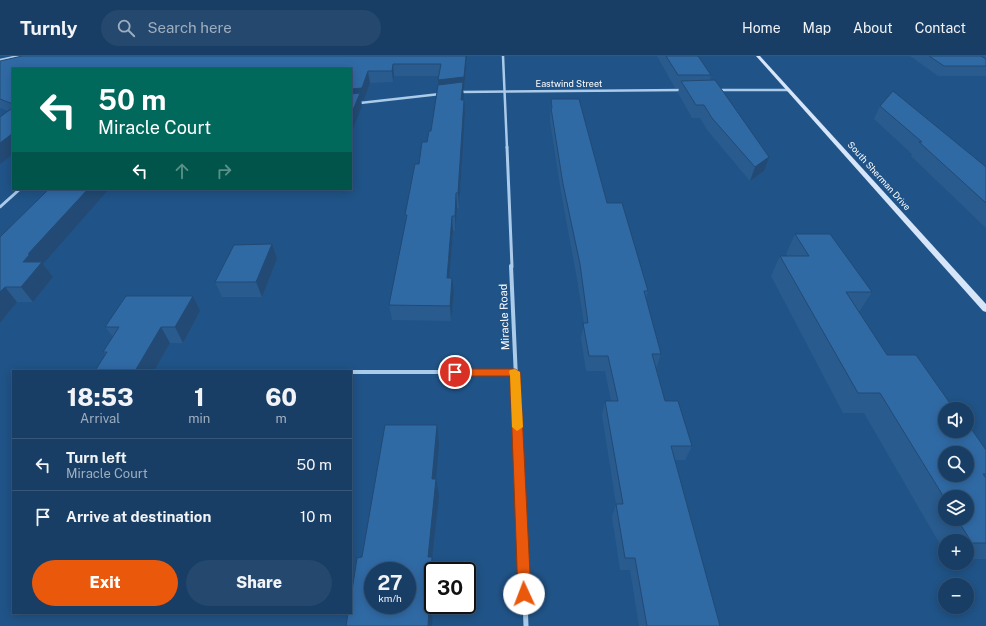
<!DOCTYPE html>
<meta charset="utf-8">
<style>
:root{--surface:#183e65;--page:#25496e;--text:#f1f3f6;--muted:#9faebf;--line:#365779;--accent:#ea580c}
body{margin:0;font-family:"Public Sans",sans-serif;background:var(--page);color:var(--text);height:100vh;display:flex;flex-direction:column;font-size:15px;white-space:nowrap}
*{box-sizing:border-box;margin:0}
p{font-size:13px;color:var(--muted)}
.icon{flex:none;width:22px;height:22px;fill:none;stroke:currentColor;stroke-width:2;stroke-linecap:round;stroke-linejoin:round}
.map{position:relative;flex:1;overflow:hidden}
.drawer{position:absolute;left:12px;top:314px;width:340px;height:244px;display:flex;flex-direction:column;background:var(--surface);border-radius:0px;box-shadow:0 2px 10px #0003,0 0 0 1px var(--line)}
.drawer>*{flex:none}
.top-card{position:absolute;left:12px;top:12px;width:340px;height:122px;border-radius:0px;box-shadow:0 2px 10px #0003,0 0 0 1px var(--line);background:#00695c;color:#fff;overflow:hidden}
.tools{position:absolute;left:938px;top:346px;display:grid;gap:8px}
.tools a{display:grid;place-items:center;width:36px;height:36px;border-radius:50%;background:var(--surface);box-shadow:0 2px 10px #0003,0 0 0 1px var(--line);font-size:20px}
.speed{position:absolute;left:364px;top:506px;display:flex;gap:8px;font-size:20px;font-weight:700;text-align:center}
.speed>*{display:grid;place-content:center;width:52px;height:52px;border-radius:50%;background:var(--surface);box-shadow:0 2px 10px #0003,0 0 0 1px var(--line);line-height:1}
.speed small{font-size:10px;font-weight:400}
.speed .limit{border:2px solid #111;border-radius:6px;background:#fff;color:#111}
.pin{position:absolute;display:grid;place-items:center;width:34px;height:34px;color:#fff;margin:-17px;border:2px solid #fff;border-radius:50%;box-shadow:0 1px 4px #0007}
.me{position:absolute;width:44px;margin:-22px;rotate:358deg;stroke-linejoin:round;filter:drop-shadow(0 0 3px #0008)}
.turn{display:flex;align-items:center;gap:14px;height:84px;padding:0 20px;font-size:18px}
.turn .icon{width:52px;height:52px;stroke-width:2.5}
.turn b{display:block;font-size:28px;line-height:34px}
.lanes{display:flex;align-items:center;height:38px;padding:0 20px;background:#0003;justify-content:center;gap:20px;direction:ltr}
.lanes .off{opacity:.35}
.eta{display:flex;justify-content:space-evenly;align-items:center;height:68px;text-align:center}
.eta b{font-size:24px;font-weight:800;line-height:28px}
.button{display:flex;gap:8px;margin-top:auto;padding:8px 20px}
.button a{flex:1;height:46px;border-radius:24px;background:var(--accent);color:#fff;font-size:16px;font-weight:800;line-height:46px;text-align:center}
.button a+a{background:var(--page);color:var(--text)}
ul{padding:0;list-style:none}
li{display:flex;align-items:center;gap:12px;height:52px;padding:0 20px;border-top:1px solid var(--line)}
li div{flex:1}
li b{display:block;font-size:15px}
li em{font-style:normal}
header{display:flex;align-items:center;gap:24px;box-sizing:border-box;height:56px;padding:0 20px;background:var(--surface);border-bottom:1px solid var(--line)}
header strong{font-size:19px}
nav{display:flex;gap:22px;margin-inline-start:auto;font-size:14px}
.search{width:280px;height:36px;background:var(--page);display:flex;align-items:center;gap:10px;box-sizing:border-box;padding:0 14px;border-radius:22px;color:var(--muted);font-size:15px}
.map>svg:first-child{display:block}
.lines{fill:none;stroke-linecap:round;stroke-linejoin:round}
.street-far3{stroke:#abcbea;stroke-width:2.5}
.street-far2{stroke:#abcbea;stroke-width:3}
.street-far1{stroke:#abcbea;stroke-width:4}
.street{stroke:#abcbea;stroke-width:5}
.secondary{fill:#d6e6f8;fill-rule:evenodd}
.wall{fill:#295b8e;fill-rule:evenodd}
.shaded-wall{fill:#224a74}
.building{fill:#306aa5;stroke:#224a74;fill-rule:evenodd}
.route{fill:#ea580c;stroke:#983908}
.slow{fill:#f59e0b}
.labels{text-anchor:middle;stroke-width:4;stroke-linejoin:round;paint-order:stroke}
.far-street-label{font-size:9px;fill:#fff;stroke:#205387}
.street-label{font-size:11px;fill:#fff;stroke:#205387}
</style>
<header>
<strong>Turnly</strong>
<div class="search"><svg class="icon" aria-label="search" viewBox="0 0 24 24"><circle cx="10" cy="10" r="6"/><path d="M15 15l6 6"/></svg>Search here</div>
<nav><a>Home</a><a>Map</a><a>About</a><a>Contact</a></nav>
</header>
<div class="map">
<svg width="986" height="570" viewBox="0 0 986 570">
<rect width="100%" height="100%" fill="#205387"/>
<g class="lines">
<g class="street-far3">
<polyline points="503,0 507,92"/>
<polyline points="0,4 19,0"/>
<polyline points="717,34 788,34"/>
<polyline points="459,36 684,34"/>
<polyline points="351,48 440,38"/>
</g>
<g class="street-far2">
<polyline points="507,91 512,211"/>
<polyline points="0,151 20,133"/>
</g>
<g class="street-far1">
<polyline points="511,210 518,367"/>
<polyline points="351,316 515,316"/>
</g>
<polyline class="street" points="518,366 526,570"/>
<polygon class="secondary" points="756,0 760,0 986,248 986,256 983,255"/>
</g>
<g class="wall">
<polygon points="467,0 464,33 463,33 463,44 465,57 459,152 457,152 455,175 453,175 449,222 454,237 451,265 392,264 389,249 406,166 405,159 419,108 431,75 439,29 439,20 394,20 393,26 370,27 364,44 361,44 362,50 351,13 13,13 13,98 8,55 0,52 0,5"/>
<polygon points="657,0 698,0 711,19 710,24 764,115 750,125 708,75 700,62 692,62 678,37 679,32 675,32"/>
<polygon points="910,0 986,0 986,20 938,20"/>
<polygon points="551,43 607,147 648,235 646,243 661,298 656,313 665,345 692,390 685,404 675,404 720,570 639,570 630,514 620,514 612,461 616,448 602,359 605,345 611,345 605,315 586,315 581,282 584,267 577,223 562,142 550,65"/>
<polygon points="880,50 986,111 986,172 911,100 912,98 874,63"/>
<path d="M795,178L872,236L859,256L887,299L945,353L986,394V503H967V485H945V497L864,357H843L771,220L780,200H787L786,198ZM945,441L967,463H945Z"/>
<polygon points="0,181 43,208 53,221 33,246 17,246 0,267"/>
<polygon points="277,203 262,241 222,241 215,226"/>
<polygon points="200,255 183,287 170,287 154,315 95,315 105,299 103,296 113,281 105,271"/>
</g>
<g class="shaded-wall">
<polygon points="466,0 467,0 464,33 463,33 464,39 462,57 439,36 438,24"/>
<polygon points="393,8 394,20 393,26 392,15"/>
<polygon points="368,15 370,27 364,44 361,44 362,50 351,78 351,33"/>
<polygon points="464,44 465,57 459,152 458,137"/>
<polygon points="13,77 13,98 0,108 0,87"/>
<polygon points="769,101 764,115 750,125 755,111"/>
<polygon points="88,133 109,133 43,208 53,221 33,246 21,231 23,206 28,198"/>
<polygon points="456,137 457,152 455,175 455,160"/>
<polygon points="452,160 453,175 448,237 447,222"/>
<polygon points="272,188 277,203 262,241 256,226"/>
<polygon points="452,222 454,237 451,265 450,250"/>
<polygon points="5,231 17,246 0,267 0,236"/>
<polygon points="193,240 200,255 183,287 175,271"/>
<polygon points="161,271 170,287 154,315 135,315"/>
<polygon points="437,369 439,388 436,423 439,440 432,502 435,515 433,515 433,549 432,570 428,570 428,501 432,423"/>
</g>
<g class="building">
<polygon points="22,0 466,0 464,21 438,24 441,8 393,8 392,15 368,15 362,32 351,33 351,13 13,13 13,48 0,43 0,5"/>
<polygon points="666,0 698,0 711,19 678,19"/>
<polygon points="929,0 981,0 986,3 986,10 944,10"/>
<polygon points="715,24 769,101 755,111 712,62 704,49 696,49 681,25"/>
<polygon points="463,26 461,44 464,44 458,137 456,137 455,160 452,160 447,222 452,222 450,250 389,249 407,159 405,159 415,108 419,108 422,86 427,86 429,75 431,75 438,29"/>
<polygon points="893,35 986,111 986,147 919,86 922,86 880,50"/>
<polygon points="360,37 351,59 351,38"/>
<polygon points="551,43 579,43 607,147 622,147 628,167 648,235 644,235 661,298 652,298 665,345 678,345 692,390 671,390 720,570 647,570 635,502 625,502 616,448 623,448 605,345 618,345 608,300 589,300 583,267 588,267 580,208 563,128 551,52 552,52"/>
<polygon points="11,53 13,55 13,77 0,87 0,61"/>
<polygon points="49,133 88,133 28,198 30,198 23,206 42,206 21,231 5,231 0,236 0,181"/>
<path d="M795,178H830L872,236H846L887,299H916L954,353H945V375H967V371L969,374H972L986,394V418H983L986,422V487H972L957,463H967V441H945V443L880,337H858L780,200H809ZM945,397H967V419H945Z"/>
<polygon points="272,188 256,226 215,226 234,189"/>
<polygon points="126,240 193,240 175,271 161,271 135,315 95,315 107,296 103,296 119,271 105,271"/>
<path d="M385,369H437L432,423H436L428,501H432L428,570H346L348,557H351V541L357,502L362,501ZM373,515H407V549H373Z"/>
</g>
<polygon class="route" points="455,313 515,313 520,316 531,538 529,543 524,545 520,543 518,538 510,320 455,320 451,316"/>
<polygon class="slow" points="515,313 520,316 523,371 517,375 512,371 510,319 509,316 510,314"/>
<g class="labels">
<g class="far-street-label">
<text x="569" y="31">Eastwind Street</text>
<text transform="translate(879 120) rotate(48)" y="3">South Sherman Drive</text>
</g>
<g class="street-label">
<text transform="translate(504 261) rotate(-92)" y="4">Miracle Road</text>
</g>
</g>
</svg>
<div class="tools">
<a><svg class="icon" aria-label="sound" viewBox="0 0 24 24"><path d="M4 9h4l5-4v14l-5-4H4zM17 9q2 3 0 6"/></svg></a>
<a><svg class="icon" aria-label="search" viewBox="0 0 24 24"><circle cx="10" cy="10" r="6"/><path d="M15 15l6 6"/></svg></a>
<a><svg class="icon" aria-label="layers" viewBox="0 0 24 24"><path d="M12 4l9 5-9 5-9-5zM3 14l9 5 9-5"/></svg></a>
<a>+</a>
<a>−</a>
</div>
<div class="speed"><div>27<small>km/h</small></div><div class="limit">30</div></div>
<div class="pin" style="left:455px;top:316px;background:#d93025"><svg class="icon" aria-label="arrive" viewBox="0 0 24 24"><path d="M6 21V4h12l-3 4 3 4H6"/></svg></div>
<svg class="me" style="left:524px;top:538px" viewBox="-20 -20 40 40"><circle r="19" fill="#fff"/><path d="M0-13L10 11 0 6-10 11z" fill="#ea580c"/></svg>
<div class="top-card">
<div class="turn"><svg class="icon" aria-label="left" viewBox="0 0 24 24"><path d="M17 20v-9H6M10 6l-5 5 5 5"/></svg><div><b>50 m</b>Miracle Court</div></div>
<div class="lanes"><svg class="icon" aria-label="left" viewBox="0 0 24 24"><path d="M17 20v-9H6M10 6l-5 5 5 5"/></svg><svg class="icon off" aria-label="ahead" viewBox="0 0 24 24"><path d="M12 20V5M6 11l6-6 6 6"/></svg><svg class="icon off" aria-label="right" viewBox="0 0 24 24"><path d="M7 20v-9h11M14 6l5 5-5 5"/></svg></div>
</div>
<section class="drawer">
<div class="eta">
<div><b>18:53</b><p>Arrival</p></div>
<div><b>1</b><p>min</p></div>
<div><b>60</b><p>m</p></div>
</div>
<ul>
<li><svg class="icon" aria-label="left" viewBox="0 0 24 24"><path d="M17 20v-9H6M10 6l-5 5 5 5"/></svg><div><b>Turn left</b><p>Miracle Court</p></div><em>50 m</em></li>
<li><svg class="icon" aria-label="arrive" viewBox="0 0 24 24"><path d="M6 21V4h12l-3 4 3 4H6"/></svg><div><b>Arrive at destination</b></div><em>10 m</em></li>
</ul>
<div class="button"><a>Exit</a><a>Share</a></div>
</section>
</div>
